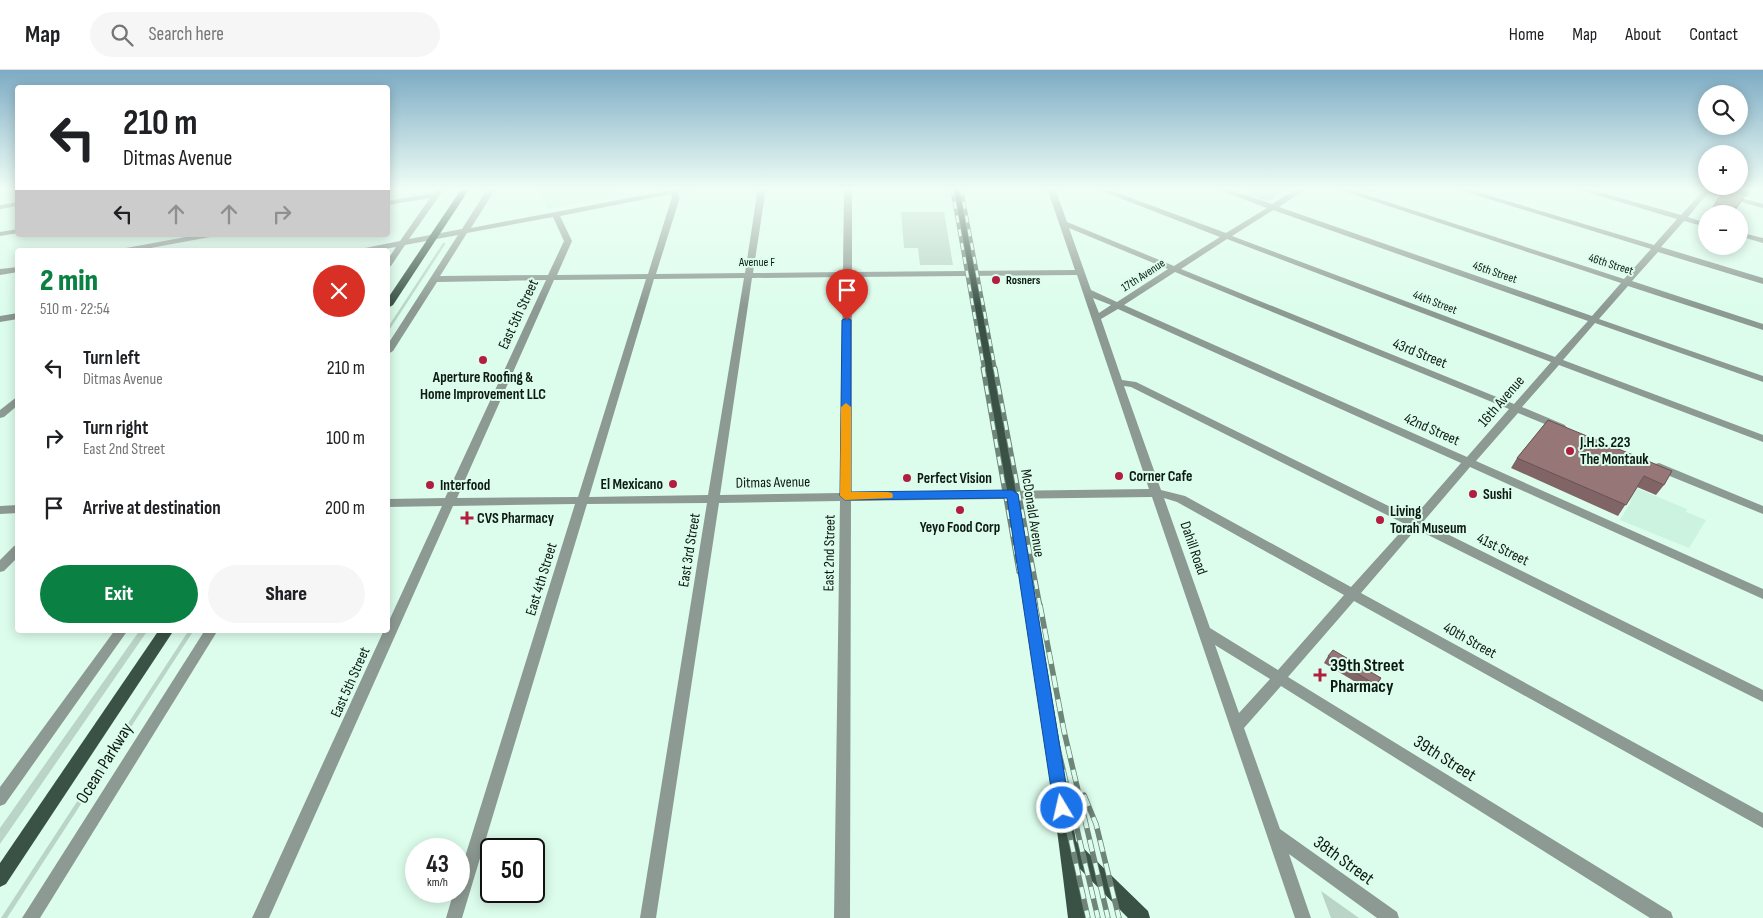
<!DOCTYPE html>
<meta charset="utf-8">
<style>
:root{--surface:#fff;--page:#f6f6f6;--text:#202124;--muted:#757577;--line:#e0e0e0;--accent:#0b8043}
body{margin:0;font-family:"Sofia Sans Condensed",sans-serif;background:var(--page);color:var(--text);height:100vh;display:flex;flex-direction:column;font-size:19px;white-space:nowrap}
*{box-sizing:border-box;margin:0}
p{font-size:16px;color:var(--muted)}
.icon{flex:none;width:28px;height:28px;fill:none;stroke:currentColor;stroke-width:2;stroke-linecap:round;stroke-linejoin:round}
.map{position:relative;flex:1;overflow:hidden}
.details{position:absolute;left:15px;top:178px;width:375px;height:385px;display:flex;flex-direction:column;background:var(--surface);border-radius:5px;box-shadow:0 2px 12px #0003}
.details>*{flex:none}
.banner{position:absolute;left:15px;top:15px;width:375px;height:152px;border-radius:5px;box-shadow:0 2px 12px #0003;background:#fff;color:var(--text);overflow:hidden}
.fabs{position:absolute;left:1698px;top:15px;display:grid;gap:10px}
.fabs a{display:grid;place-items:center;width:50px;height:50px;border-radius:50%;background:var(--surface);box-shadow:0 2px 12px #0003;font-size:25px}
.speed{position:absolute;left:405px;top:768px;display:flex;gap:10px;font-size:25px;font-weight:700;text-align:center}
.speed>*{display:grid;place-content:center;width:65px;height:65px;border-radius:50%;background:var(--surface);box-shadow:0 2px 12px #0003;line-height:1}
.speed small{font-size:12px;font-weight:400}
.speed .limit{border:2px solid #111;border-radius:8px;background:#fff;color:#111}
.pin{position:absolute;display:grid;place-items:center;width:42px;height:42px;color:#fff;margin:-51px -21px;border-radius:50% 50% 50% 0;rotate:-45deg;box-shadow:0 0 5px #0007}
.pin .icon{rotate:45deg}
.me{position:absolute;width:55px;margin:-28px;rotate:351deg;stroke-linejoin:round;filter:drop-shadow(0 0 4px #0008)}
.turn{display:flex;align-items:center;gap:18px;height:105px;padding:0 25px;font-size:22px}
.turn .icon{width:65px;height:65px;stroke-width:2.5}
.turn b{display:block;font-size:35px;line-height:42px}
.lanes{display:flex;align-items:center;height:48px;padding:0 25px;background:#0003;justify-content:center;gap:25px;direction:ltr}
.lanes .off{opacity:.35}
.round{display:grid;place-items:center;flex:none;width:52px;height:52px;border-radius:26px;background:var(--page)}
.summary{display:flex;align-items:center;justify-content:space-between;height:85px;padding:0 25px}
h1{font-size:30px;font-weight:800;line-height:38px;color:var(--accent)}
.button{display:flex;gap:10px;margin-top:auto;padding:10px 25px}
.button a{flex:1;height:58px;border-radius:30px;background:var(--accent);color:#fff;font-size:20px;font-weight:800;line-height:58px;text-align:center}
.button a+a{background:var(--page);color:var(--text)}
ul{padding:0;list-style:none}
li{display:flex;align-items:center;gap:15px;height:70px;padding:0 25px}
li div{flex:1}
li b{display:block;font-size:19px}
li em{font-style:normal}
header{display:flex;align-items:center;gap:30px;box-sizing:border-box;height:70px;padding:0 25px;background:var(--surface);border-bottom:1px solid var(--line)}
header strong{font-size:24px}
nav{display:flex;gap:28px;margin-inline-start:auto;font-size:18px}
.search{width:350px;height:45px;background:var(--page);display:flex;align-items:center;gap:12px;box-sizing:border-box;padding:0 18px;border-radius:28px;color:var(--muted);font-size:19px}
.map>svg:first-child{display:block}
.built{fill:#cbf3df}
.green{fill:#bad5c7}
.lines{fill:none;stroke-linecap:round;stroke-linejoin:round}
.minor{fill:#8d9a93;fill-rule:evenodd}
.major{fill:#3a5246;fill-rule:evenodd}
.rail-far2-casing{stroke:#6f857a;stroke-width:4}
.rail-far1-casing{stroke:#6f857a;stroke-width:5}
.rail-casing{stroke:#6f857a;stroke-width:5.5}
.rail-far2{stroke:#dcfdec;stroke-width:2.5;stroke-dasharray:7;stroke-linecap:butt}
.rail-far1{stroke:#dcfdec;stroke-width:3;stroke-dasharray:9;stroke-linecap:butt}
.rail{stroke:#dcfdec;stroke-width:4;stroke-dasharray:12;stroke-linecap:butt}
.wall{fill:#816566}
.shaded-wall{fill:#695353}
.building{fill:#967677;stroke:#695353}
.route{fill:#1a73e8;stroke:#114b97}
.slow{fill:#f59e0b}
.poi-dot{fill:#b11e3f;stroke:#dcfdec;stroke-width:2}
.labels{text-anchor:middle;stroke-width:4;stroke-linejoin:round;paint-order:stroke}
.far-street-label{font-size:12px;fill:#0d1913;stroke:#dcfdec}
.far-poi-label{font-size:12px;font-weight:bold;fill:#0d1913;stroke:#dcfdec;text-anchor:start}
.street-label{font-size:15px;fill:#0d1913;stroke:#dcfdec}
.poi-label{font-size:15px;font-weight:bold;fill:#0d1913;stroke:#dcfdec;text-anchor:start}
.near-poi-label{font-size:18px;font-weight:bold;fill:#0d1913;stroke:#dcfdec;text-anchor:start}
.near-street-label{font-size:18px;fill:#0d1913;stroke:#dcfdec}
</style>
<header>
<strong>Map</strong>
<div class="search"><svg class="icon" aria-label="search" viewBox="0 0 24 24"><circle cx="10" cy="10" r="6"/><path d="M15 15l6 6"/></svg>Search here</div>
<nav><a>Home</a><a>Map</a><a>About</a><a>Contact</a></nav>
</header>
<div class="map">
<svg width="1763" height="848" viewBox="0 0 1763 848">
<rect width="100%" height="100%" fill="#dcfdec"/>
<g class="built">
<polygon points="537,118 610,118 615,126 547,139"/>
<polygon points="1559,386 1687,439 1686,442 1706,450 1689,478 1620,450 1631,432 1550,397"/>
</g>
<g class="green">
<polygon points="1260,118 1288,118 1268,131 1249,125"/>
<polygon points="901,142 944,142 953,195 920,195 918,178 904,178"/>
<polygon points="443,173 446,173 388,262 388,257"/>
<polygon points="140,560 148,560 0,774 0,758"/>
<polygon points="189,560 194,560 7,848 1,848"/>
<polygon points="1321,821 1359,848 1331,848"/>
</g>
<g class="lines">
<g class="minor">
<path d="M437,118H445L409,169L462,159L488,118H496L471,158L682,118H697L677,123L680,127L656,204L745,203L758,118H766L753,203L843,202L844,118H852V202L1075,200L1047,118H1055L1067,152L1174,196L1220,167L1094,118H1104L1226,163L1267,138L1214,118H1225L1272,134L1298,118H1307L1279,137L1592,246L1621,213L1334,118H1345L1624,209L1651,179L1453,118H1464L1654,175L1677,149L1573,118H1585L1681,145L1702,122L1693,118H1713L1711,120L1763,134V138L1708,123L1688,147L1706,153V157L1684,151L1661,177L1763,208V214L1658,182L1632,211L1763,254V260L1628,216L1599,249L1763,306V312L1595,253L1563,290L1763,365V372L1559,295L1522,337L1565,355L1566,357L1565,359H1557L1518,343L1476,391L1763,519V529L1470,397L1423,452L1763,620V632L1416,459L1361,523L1763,743V758L1354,531L1288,607L1671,842L1673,848H1650L1281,616L1244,658L1280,759L1397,842L1399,848H1377L1289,784L1311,848H1295L1152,427L851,431L850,848H834L840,431L719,433L656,848H640L707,433L587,434L462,848H446L454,821H459V806L575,434L453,436L269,848H252L384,560H388V553L442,436L388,437V429L445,428L546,210L437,212L393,281L388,284V274L458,165L405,175L391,196H388V189L396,177L378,180H361L365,178L400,171L430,128L388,135V131L434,123ZM671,124L672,127L648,204L557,205L572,171L560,146ZM1273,140L1588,251L1555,287L1232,166ZM553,147L564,171L548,205L440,206L467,163ZM1069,158L1168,199L1117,232L1091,220ZM1227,169L1551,292L1514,334L1181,199ZM1175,202L1509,339L1467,387L1124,235ZM1077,205L1149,419L851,423L852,207ZM843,207L840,423L720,425L752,208ZM744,208L708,425L589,427L654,209ZM646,209L578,427L457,428L554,210ZM1093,228L1111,235L1099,243ZM1118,239L1461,393L1413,448L1136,312L1122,310L1101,249ZM1124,316L1131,317L1407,455L1351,517L1185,426L1161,420ZM1164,428L1177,432L1344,525L1278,600L1210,558ZM1215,575L1270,609L1239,643Z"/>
<polygon points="18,132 18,136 0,139 0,135"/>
<polygon points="18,159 18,163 0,166 0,162"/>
<polygon points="1739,162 1763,168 1763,173 1739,166"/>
<polygon points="197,165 214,165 210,167 140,180 122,180 126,178"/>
<polygon points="18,197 18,202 0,205 0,199"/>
<polygon points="18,243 18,249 0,252 0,246"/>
<polygon points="18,326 18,335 4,347 0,348 0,340"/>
<polygon points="1659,393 1763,436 1763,444 1655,400 1654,397 1655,394"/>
<polygon points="18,435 18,443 0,444 0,436"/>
<polygon points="18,475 18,487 4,501 0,502 0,490 14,476"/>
<polygon points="115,560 128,560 5,734 0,736 0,717"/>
<polygon points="205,560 218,560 40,848 22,848"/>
</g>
<g class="major">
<polygon points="462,118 470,118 393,235 388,238 388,228"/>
<path d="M952,118H960L1018,424L1076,771L1148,841L1150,848H1128L1080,799L1086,848H1068C1039,603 995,360 952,118Z"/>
<polygon points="159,560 174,560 6,814 0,817 0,793"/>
</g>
<defs>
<g id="rail-far2">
<polyline points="952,118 984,299"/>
<polyline points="961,118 995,299"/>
</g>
<g id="rail-far1">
<polyline points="983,298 1019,502"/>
<polyline points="995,298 1040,536"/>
<polyline points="1024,491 1032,536"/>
</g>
<g id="rail">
<polyline points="1032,535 1056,670 1098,848"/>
<polyline points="1040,535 1064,661 1108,848"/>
<polyline points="1045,653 1088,848"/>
<polyline points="1084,725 1096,754 1119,848"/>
</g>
</defs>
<use href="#rail-far2" class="rail-far2-casing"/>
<use href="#rail-far1" class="rail-far1-casing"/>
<use href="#rail" class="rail-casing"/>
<use href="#rail-far2" class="rail-far2"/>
<use href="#rail-far1" class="rail-far1"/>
<use href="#rail" class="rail"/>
</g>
<g class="wall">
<polygon points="1362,118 1378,118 1372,122 1361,119"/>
<polygon points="1727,118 1749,122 1746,127 1725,122"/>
<polygon points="1744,128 1733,144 1730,144 1711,139 1715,133"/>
<polygon points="1548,350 1664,415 1656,425 1637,417 1618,446 1511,398 1517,388"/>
<polygon points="1328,586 1381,608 1377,615 1372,622 1324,593"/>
</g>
<g class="shaded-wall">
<polygon points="1373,118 1378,118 1372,122"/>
<polygon points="1381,608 1377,615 1372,622 1376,615"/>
</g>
<g class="building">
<polygon points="1727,118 1732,118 1749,122 1747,124 1726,119"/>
<polygon points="1723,122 1744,128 1736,138 1715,133"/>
<polygon points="1548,350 1672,401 1664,415 1644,406 1626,435 1517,388"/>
<polygon points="1333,580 1381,608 1376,615 1328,586"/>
</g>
<linearGradient id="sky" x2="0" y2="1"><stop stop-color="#7dabc4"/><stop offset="0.5" stop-color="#effef6"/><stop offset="1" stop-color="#effef6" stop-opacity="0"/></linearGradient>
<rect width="1763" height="237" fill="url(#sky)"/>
<polygon class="route" points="847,248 851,250 851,422 1012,420 1018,424 1070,738 1068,742 1062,745 1057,742 1054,738 1007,428 845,430 840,426 842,250"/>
<polygon class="slow" points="846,333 851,337 851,422 888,422 892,423 893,426 892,428 845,430 840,426 841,337"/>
<g class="poi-dot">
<circle cx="996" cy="210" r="5"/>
<circle cx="483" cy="290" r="5"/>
<circle cx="1570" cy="381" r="5"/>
<circle cx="1119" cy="406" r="5"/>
<circle cx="907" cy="408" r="5"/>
<circle cx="673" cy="414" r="5"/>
<circle cx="430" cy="415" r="5"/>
<circle cx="1473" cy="424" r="5"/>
<circle cx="960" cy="440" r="5"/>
<path d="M464.5 440.5h5v5h5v5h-5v5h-5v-5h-5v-5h5z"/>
<circle cx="1380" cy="450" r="5"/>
<path d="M1317.5 597.5h5v5h5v5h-5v5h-5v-5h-5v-5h5z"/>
</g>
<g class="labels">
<g class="far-street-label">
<text x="757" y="196">Avenue F</text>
<text transform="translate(1611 194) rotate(18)" y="4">46th Street</text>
<text transform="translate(1495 202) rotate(19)" y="4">45th Street</text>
<text transform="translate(1143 205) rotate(-33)" y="4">17th Avenue</text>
<text transform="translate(1435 232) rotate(21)" y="4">44th Street</text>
</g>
<g class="far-poi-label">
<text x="1006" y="214">Rosners</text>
</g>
<g class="street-label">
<text transform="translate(518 244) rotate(-65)" y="5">East 5th Street</text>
<text transform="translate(1420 283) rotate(22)" y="5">43rd Street</text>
<text transform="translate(1501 331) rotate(-49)" y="5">16th Avenue</text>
<text transform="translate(1432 359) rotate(24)" y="5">42nd Street</text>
<text transform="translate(773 412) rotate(-1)" y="5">Ditmas Avenue</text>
<text transform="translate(1033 443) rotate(81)" y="5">McDonald Avenue</text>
<text transform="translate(1194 478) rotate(71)" y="5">Dahill Road</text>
<text transform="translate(1503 479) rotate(26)" y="5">41st Street</text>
<text transform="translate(689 480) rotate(-81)" y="5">East 3rd Street</text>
<text transform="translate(829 483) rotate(-89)" y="5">East 2nd Street</text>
<text transform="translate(541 509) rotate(-73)" y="5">East 4th Street</text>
<text transform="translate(1470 570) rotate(29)" y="5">40th Street</text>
<text transform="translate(350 612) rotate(-66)" y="5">East 5th Street</text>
</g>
<g class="poi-label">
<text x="483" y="312" text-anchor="middle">Aperture Roofing &amp;<tspan x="483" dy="17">Home Improvement LLC</tspan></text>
<text x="1580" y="377">J.H.S. 223<tspan x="1580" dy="17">The Montauk</tspan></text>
<text x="1129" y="411">Corner Cafe</text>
<text x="917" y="413">Perfect Vision</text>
<text x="663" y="419" text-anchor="end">El Mexicano</text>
<text x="440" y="420">Interfood</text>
<text x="1483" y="429">Sushi</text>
<text x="1390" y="446">Living<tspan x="1390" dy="17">Torah Museum</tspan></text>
<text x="477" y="453">CVS Pharmacy</text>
<text x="960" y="462" text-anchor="middle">Yeyo Food Corp</text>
</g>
<g class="near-poi-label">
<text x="1330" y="601">39th Street<tspan x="1330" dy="21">Pharmacy</tspan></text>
</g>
<g class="near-street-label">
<text transform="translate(1445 688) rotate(32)" y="6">39th Street</text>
<text transform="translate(104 693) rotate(-58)" y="6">Ocean Parkway</text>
<text transform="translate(1344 790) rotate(36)" y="6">38th Street</text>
</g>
</g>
</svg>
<div class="fabs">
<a><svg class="icon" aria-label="search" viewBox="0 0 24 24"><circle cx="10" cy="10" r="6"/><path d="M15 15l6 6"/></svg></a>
<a>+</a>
<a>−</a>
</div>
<div class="speed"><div>43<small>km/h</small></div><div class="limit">50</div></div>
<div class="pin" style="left:847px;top:250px;background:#d93025"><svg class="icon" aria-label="arrive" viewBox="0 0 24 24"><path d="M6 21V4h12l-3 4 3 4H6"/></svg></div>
<svg class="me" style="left:1062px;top:738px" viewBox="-20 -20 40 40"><circle r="17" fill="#1a73e8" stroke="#fff" stroke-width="3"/><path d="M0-11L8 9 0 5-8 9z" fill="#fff"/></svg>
<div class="banner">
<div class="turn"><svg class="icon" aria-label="left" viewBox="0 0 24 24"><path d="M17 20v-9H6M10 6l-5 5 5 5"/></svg><div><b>210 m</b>Ditmas Avenue</div></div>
<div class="lanes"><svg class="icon" aria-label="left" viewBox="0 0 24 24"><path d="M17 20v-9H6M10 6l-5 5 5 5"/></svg><svg class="icon off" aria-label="ahead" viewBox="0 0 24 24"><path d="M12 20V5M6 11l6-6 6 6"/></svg><svg class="icon off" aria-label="ahead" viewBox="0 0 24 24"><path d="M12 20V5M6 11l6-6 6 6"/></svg><svg class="icon off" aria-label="right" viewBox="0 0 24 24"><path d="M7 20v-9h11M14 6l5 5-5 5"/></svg></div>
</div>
<section class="details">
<div class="summary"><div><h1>2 min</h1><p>510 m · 22:54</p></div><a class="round" style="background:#d93025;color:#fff"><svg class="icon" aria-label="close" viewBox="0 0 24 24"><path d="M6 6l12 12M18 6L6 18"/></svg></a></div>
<ul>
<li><svg class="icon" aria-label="left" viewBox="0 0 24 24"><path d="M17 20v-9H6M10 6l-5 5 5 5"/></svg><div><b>Turn left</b><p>Ditmas Avenue</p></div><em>210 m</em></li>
<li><svg class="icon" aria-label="right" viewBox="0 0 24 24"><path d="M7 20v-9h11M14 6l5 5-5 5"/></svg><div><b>Turn right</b><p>East 2nd Street</p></div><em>100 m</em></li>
<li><svg class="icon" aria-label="arrive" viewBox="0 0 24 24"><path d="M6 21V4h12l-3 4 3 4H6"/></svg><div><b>Arrive at destination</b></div><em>200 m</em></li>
</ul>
<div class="button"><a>Exit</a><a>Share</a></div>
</section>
</div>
